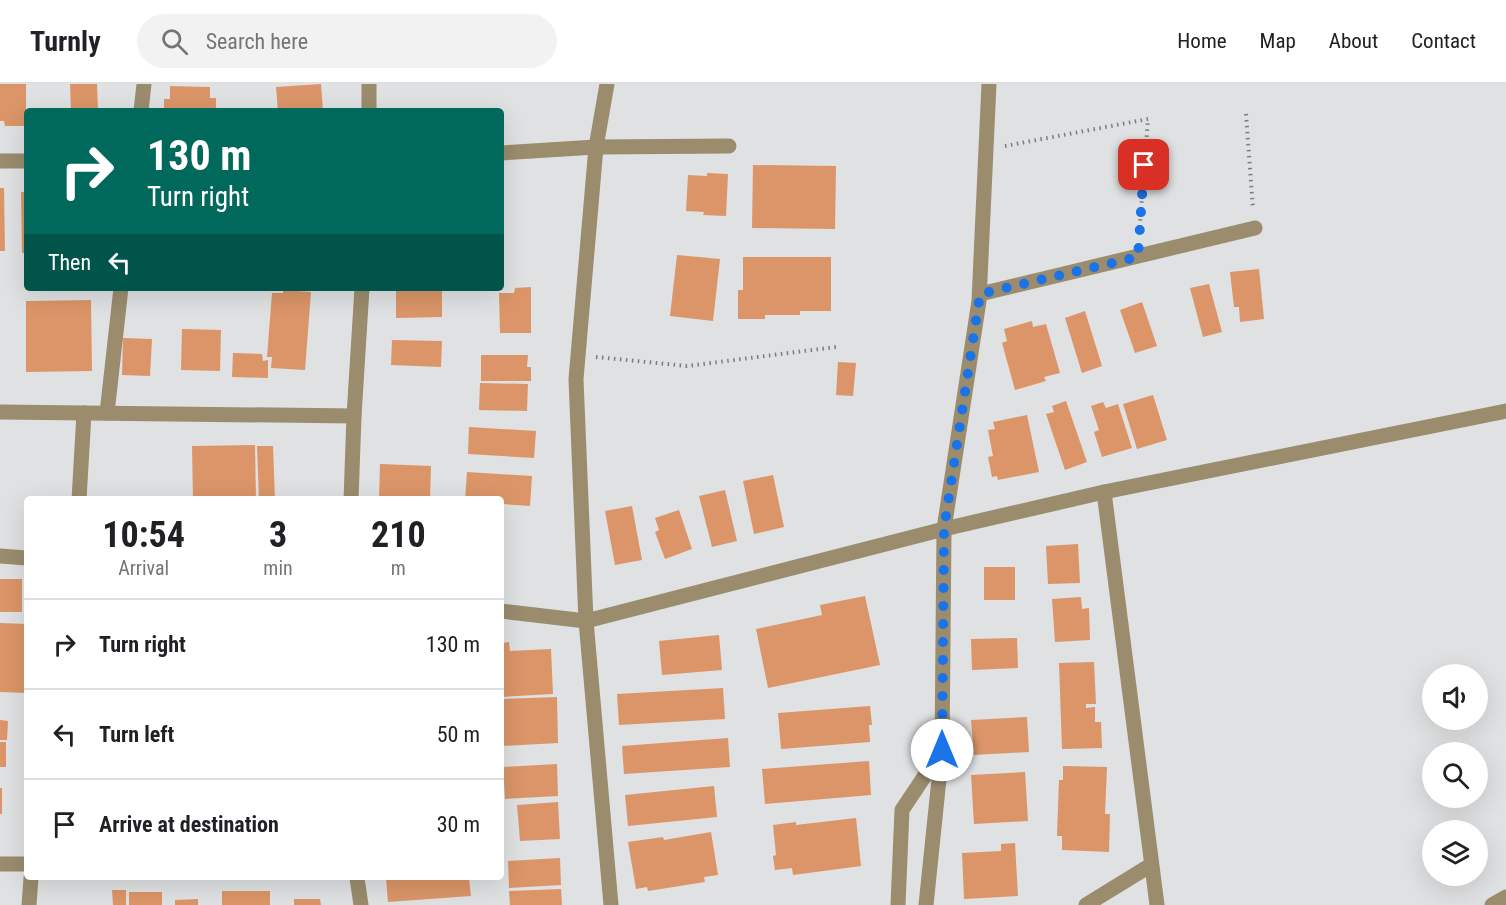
<!DOCTYPE html>
<style>
:root{--surface:#fff;--page:#f2f2f2;--text:#202124;--muted:#757577;--line:#e0e0e0}
body{margin:0;font-family:"Roboto Condensed",sans-serif;background:var(--page);color:var(--text);height:100vh;display:flex;flex-direction:column;font-size:22px;white-space:nowrap}
*{box-sizing:border-box;margin:0}
p{font-size:20px;color:var(--muted)}
.icon{flex:none;width:33px;height:33px;fill:none;stroke:currentColor;stroke-width:2;stroke-linecap:round;stroke-linejoin:round}
.map{position:relative;flex:1;overflow:hidden}
.panel{position:absolute;left:24px;top:412px;width:480px;height:384px;display:flex;flex-direction:column;background:var(--surface);border-radius:6px;box-shadow:0 6px 24px #0002}
.panel>*{flex:none}
.top-card{position:absolute;left:24px;top:24px;width:480px;height:183px;border-radius:6px;box-shadow:0 6px 24px #0002;background:#00695c;color:#fff;overflow:hidden}
.controls{position:absolute;left:1422px;top:580px;display:grid;gap:12px}
.controls a{display:grid;place-items:center;width:66px;height:66px;border-radius:50%;background:var(--surface);box-shadow:0 6px 24px #0002;font-size:30px}
.pin{position:absolute;display:grid;place-items:center;width:51px;height:51px;color:#fff;margin:-26px;border-radius:12px;box-shadow:0 3px 9px #0006}
.me{position:absolute;width:66px;margin:-33px;rotate:0deg;stroke-linejoin:round;filter:drop-shadow(0 0 4px #0008)}
.turn{display:flex;align-items:center;gap:21px;height:126px;padding:0 24px;font-size:27px}
.turn .icon{width:78px;height:78px;stroke-width:2.5}
.turn b{display:block;font-size:42px;line-height:51px}
.then{display:flex;align-items:center;height:57px;padding:0 24px;background:#0003;gap:12px;font-size:22px}
.eta{display:flex;justify-content:space-evenly;align-items:center;height:102px;text-align:center}
.eta b{font-size:36px;font-weight:700;line-height:42px}
ul{padding:0;list-style:none}
li{display:flex;align-items:center;gap:18px;height:90px;padding:0 24px;border-top:2px solid var(--line)}
li div{flex:1}
li b{display:block;font-size:22px}
li em{font-style:normal}
header{display:flex;align-items:center;gap:36px;box-sizing:border-box;height:84px;padding:0 30px;background:var(--surface);border-bottom:2px solid var(--line)}
header strong{font-size:28px}
nav{display:flex;gap:33px;margin-inline-start:auto;font-size:21px}
.search{width:420px;height:54px;background:var(--page);display:flex;align-items:center;gap:15px;box-sizing:border-box;padding:0 21px;border-radius:33px;color:var(--muted);font-size:22px}
.map>svg:first-child{display:block}
.building{fill:#db9568}
.lines{fill:none;stroke-linecap:round;stroke-linejoin:round}
.path{stroke:#7c7d7e;stroke-width:4;stroke-dasharray:1.5 4.5;stroke-linecap:butt}
.minor{stroke:#9a8c6d;stroke-width:15}
.route{stroke:#1a73e8;stroke-width:10;stroke-dasharray:0 18}
</style>
<header>
<strong>Turnly</strong>
<div class="search"><svg class="icon" aria-label="search" viewBox="0 0 24 24"><circle cx="10" cy="10" r="6"/><path d="M15 15l6 6"/></svg>Search here</div>
<nav><a>Home</a><a>Map</a><a>About</a><a>Contact</a></nav>
</header>
<div class="map">
<svg width="1506" height="821" viewBox="0 0 1506 821">
<rect width="100%" height="100%" fill="#e0e1e2"/>
<g class="building">
<polygon points="0,0 26,0 26,42 5,42 4,37 0,37"/>
<polygon points="70,0 97,0 98,27 71,27"/>
<polygon points="321,0 323,27 278,27 276,3"/>
<polygon points="170,2 210,3 210,14 216,14 216,27 164,27 164,15 170,15"/>
<polygon points="753,81 836,82 835,145 752,144"/>
<polygon points="707,89 728,90 726,132 703,131 704,128 686,127 688,91 707,92"/>
<polygon points="0,104 4,104 5,167 0,167"/>
<polygon points="21,108 27,108 27,169 22,169"/>
<polygon points="677,171 720,175 713,237 670,232"/>
<polygon points="743,173 831,173 831,227 800,227 800,231 765,231 765,235 738,235 738,206 743,206"/>
<polygon points="1259,185 1264,235 1240,238 1239,223 1234,223 1230,188"/>
<polygon points="1209,200 1222,248 1203,253 1190,204"/>
<polygon points="531,203 531,249 500,249 499,209 514,209 515,204"/>
<polygon points="283,206 311,208 305,286 271,284 272,273 267,273 272,209 283,209"/>
<polygon points="442,206 442,233 396,234 396,207"/>
<polygon points="91,216 92,287 26,288 26,217"/>
<polygon points="1142,218 1157,262 1135,269 1120,226"/>
<polygon points="1085,227 1102,282 1082,289 1065,234"/>
<polygon points="1032,237 1033,243 1046,240 1060,289 1044,293 1046,297 1015,306 1002,259 1007,257 1004,245"/>
<polygon points="182,245 221,246 220,287 181,286"/>
<polygon points="123,254 152,255 150,292 122,291"/>
<polygon points="392,256 442,257 441,283 391,281"/>
<polygon points="233,269 262,270 263,277 268,276 268,294 232,293"/>
<polygon points="481,271 528,271 527,283 531,283 531,297 481,297"/>
<polygon points="838,278 856,279 853,312 836,311"/>
<polygon points="480,299 528,300 527,327 479,326"/>
<polygon points="1153,311 1167,356 1137,365 1123,320"/>
<polygon points="1066,317 1087,378 1065,386 1046,330 1054,328 1052,322"/>
<polygon points="1103,318 1106,324 1118,320 1132,364 1102,373 1094,348 1099,346 1091,322"/>
<polygon points="1027,331 1039,388 998,396 997,392 992,393 988,373 993,372 988,346 995,345 993,338"/>
<polygon points="469,343 536,347 534,374 468,370"/>
<polygon points="255,361 256,416 193,416 192,362"/>
<polygon points="257,362 273,362 275,416 259,416"/>
<polygon points="380,380 431,382 430,416 379,416"/>
<polygon points="467,388 532,392 530,422 501,420 501,416 465,416"/>
<polygon points="773,391 784,443 754,450 743,397"/>
<polygon points="725,406 737,457 712,463 699,412"/>
<polygon points="632,422 642,476 615,481 605,427"/>
<polygon points="679,426 692,465 665,475 655,448 659,446 655,434"/>
<polygon points="1078,460 1080,499 1048,500 1046,462"/>
<rect x="984" y="483" width="31" height="33"/>
<rect x="0" y="495" width="22" height="33"/>
<polygon points="865,512 880,581 768,604 756,545 822,531 820,521"/>
<polygon points="1081,513 1082,525 1089,524 1090,556 1055,558 1052,515"/>
<polygon points="0,539 27,540 27,609 0,608"/>
<polygon points="719,551 722,586 662,591 659,557"/>
<polygon points="1017,554 1018,584 972,586 971,555"/>
<polygon points="509,558 510,567 551,565 553,610 501,613 501,559"/>
<polygon points="1094,578 1096,620 1086,620 1086,624 1095,623 1095,638 1101,638 1102,664 1062,665 1059,579"/>
<polygon points="723,604 725,635 619,641 617,610"/>
<polygon points="557,613 558,659 501,662 501,615"/>
<polygon points="870,622 872,641 869,641 870,658 781,665 778,629"/>
<polygon points="1027,633 1029,668 974,671 971,636"/>
<polygon points="0,636 8,637 7,656 0,656"/>
<polygon points="728,654 730,683 624,690 622,662"/>
<rect x="0" y="658" width="6" height="25"/>
<polygon points="869,677 871,711 765,720 762,685"/>
<polygon points="557,680 558,712 505,715 503,683"/>
<polygon points="1063,682 1107,683 1105,730 1110,730 1109,768 1062,766 1062,752 1057,752 1059,696 1063,696"/>
<polygon points="1025,688 1028,737 974,740 971,691"/>
<polygon points="714,702 717,733 628,742 625,711"/>
<rect x="0" y="704" width="2" height="26"/>
<polygon points="558,718 560,755 520,757 517,721"/>
<polygon points="856,734 861,782 793,791 792,784 775,786 773,772 776,771 773,741 796,738 796,741"/>
<polygon points="711,748 718,791 704,793 705,798 648,807 647,803 636,805 628,758 663,753 664,756"/>
<polygon points="1015,759 1018,812 964,815 962,769 1001,767 1001,760"/>
<polygon points="560,774 561,801 509,804 508,777"/>
<polygon points="386,794 469,794 471,812 388,818"/>
<polygon points="561,805 562,821 510,821 509,807"/>
<polygon points="112,806 126,806 126,821 113,821"/>
<rect x="222" y="807" width="48" height="14"/>
<rect x="129" y="808" width="33" height="13"/>
<polygon points="198,815 198,821 175,821 175,816"/>
<polygon points="294,815 320,815 321,821 294,821"/>
</g>
<g class="lines">
<g class="path">
<polyline points="1246,30 1253,125"/>
<polyline points="1005,62 1148,35 1139,152"/>
<polyline points="596,273 687,282 836,263"/>
</g>
<g class="minor">
<polyline points="607,0 596,63 576,295 586,537 611,821"/>
<polyline points="141,27 144,0"/>
<polyline points="369,27 369,0"/>
<polyline points="501,69 596,63 729,62"/>
<polyline points="0,77 27,77"/>
<polyline points="980,210 1255,144"/>
<polyline points="0,328 354,332"/>
<polyline points="107,329 121,204"/>
<polyline points="1104,408 1157,821"/>
<polyline points="79,416 84,329"/>
<polyline points="351,416 354,332 362,204"/>
<polyline points="0,472 27,474"/>
<polyline points="501,527 586,537 944,445 1104,408 1506,327"/>
<polyline points="0,780 27,780"/>
<polyline points="357,794 361,821"/>
<polyline points="29,821 31,794"/>
<polyline points="898,821 902,726 940,669"/>
<polyline points="926,821 942,666 944,445 979,217 989,0"/>
<polyline points="1086,821 1151,781"/>
<polyline points="1492,821 1506,813"/>
</g>
</g>
<g class="lines">
<polyline class="route" points="942,666 944,445 980,210 1138,173 1144,81"/>
</g>
</svg>
<div class="controls">
<a><svg class="icon" aria-label="sound" viewBox="0 0 24 24"><path d="M4 9h4l5-4v14l-5-4H4zM17 9q2 3 0 6"/></svg></a>
<a><svg class="icon" aria-label="search" viewBox="0 0 24 24"><circle cx="10" cy="10" r="6"/><path d="M15 15l6 6"/></svg></a>
<a><svg class="icon" aria-label="layers" viewBox="0 0 24 24"><path d="M12 4l9 5-9 5-9-5zM3 14l9 5 9-5"/></svg></a>
</div>
<div class="pin" style="left:1144px;top:81px;background:#d93025"><svg class="icon" aria-label="arrive" viewBox="0 0 24 24"><path d="M6 21V4h12l-3 4 3 4H6"/></svg></div>
<svg class="me" style="left:942px;top:666px" viewBox="-20 -20 40 40"><circle r="19" fill="#fff"/><path d="M0-13L10 11 0 6-10 11z" fill="#1a73e8"/></svg>
<div class="top-card">
<div class="turn"><svg class="icon" aria-label="right" viewBox="0 0 24 24"><path d="M7 20v-9h11M14 6l5 5-5 5"/></svg><div><b>130 m</b>Turn right</div></div>
<div class="then">Then<svg class="icon" aria-label="left" viewBox="0 0 24 24"><path d="M17 20v-9H6M10 6l-5 5 5 5"/></svg></div>
</div>
<section class="panel">
<div class="eta">
<div><b>10:54</b><p>Arrival</p></div>
<div><b>3</b><p>min</p></div>
<div><b>210</b><p>m</p></div>
</div>
<ul>
<li><svg class="icon" aria-label="right" viewBox="0 0 24 24"><path d="M7 20v-9h11M14 6l5 5-5 5"/></svg><div><b>Turn right</b></div><em>130 m</em></li>
<li><svg class="icon" aria-label="left" viewBox="0 0 24 24"><path d="M17 20v-9H6M10 6l-5 5 5 5"/></svg><div><b>Turn left</b></div><em>50 m</em></li>
<li><svg class="icon" aria-label="arrive" viewBox="0 0 24 24"><path d="M6 21V4h12l-3 4 3 4H6"/></svg><div><b>Arrive at destination</b></div><em>30 m</em></li>
</ul>
</section>
</div>
